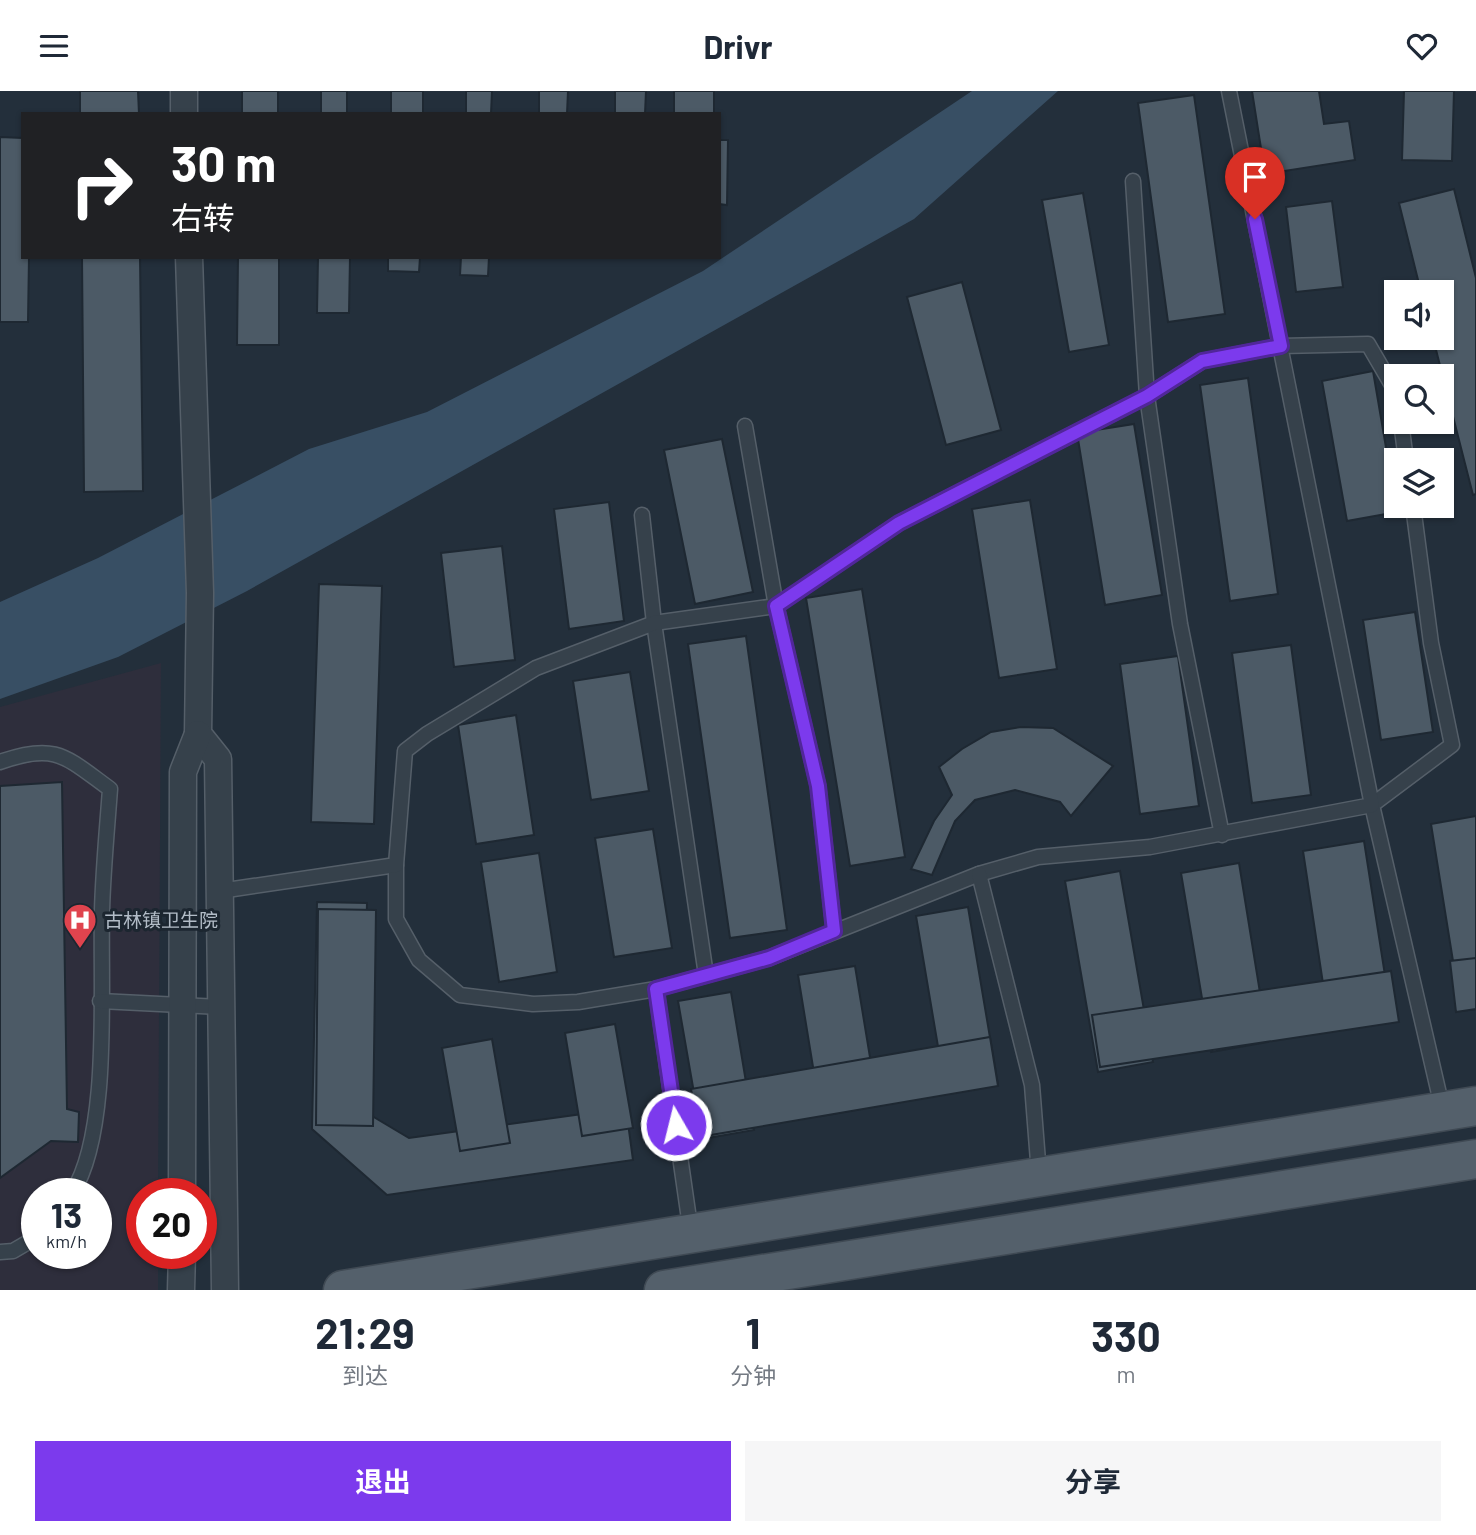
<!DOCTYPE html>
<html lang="zh">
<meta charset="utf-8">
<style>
:root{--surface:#fff;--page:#f6f6f7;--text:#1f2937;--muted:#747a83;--accent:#7c3aed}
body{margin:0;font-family:Barlow,"Noto Sans SC",sans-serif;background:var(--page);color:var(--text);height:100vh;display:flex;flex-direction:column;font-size:26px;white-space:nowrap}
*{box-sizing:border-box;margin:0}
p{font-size:23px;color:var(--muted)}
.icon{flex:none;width:38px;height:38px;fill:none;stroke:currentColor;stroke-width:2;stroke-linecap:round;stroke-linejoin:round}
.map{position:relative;height:1199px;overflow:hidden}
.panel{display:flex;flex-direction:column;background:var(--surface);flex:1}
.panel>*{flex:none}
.banner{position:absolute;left:21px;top:21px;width:700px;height:147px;border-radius:0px;box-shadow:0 2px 5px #0004;background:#202124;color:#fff;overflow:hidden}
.controls{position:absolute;left:1384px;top:189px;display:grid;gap:14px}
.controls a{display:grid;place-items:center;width:70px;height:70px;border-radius:0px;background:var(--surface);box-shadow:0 2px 5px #0004;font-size:35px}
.speed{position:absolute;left:21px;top:1087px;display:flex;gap:14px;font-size:35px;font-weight:700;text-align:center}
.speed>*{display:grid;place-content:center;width:91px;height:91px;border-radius:50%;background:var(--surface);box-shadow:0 2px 5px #0004;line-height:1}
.speed small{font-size:18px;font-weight:400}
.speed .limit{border:10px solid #d22;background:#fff;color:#111}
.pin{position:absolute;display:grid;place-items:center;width:60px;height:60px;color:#fff;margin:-72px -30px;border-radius:50% 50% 50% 0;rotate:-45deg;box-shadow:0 0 7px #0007}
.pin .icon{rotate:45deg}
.me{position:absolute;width:77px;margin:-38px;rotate:352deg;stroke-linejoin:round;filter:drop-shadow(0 0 5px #0008)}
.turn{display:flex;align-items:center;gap:24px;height:147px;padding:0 35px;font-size:32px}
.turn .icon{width:91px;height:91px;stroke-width:2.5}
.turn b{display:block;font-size:49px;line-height:60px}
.eta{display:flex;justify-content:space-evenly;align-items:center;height:119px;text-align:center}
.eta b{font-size:42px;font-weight:700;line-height:49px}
.button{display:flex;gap:14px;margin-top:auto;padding:14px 35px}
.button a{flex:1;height:80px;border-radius:0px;background:var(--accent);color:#fff;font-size:28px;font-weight:700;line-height:80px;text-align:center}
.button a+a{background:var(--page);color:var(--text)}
header{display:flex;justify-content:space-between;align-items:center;height:91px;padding:0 35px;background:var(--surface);font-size:32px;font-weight:700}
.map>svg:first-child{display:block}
.medical{fill:#2e2e3c;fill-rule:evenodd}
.water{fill:#384f64}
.building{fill:#4c5a66;stroke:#1e2832;stroke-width:2}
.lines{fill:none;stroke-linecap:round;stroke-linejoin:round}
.lane-casing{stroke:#555f69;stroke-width:17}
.street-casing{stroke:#555f69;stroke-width:29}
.primary-casing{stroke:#404a54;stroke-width:41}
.lane{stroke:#36414b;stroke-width:14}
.street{stroke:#36414b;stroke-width:26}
.primary{stroke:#54606b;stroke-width:38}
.route-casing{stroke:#51269a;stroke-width:18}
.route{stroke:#7c3aed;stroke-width:12}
.labels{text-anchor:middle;stroke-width:6;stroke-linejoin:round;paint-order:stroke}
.poi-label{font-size:19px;fill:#b2bcc7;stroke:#1c2630;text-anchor:start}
</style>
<header><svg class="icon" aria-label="menu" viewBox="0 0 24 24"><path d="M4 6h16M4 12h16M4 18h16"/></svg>Drivr<svg class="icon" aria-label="heart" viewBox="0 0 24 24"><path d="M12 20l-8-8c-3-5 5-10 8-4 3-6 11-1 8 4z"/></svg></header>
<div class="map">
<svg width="1476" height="1199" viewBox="0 0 1476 1199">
<rect width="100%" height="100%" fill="#232f3b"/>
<path class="medical" d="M161,572L158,1102H142V1162H158V1199H0V616ZM37,1102H96V1162H37Z"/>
<polygon class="water" points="972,0 1058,0 914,128 247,500 118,566 0,608 0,511 98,467 309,358 427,321 703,180"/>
<g class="building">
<polygon points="80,0 138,0 139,23 80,23"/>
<rect x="242" y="0" width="36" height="23"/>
<rect x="321" y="0" width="26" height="23"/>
<rect x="391" y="0" width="32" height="23"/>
<polygon points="466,0 492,0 491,23 466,23"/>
<polygon points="539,0 568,0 567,23 539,23"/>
<polygon points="615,0 646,0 645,23 615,23"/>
<rect x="674" y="0" width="40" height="23"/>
<polygon points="1252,0 1319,0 1324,33 1349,30 1355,69 1265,83"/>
<polygon points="1404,0 1454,0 1452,70 1402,69"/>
<polygon points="1194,4 1225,223 1168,231 1138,12"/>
<polygon points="0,46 23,47 23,166 29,166 28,231 0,231"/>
<polygon points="719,49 728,49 727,114 719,113"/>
<polygon points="1454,98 1476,187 1476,403 1473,404 1433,247 1442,247 1442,201 1421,201 1399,112"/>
<polygon points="1083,102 1109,254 1069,261 1042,109"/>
<polygon points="1332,110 1343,196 1296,201 1286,116"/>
<polygon points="82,166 140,166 143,400 84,401"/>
<polygon points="238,166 279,166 279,254 237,254"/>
<polygon points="318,166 350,166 349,222 317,222"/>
<polygon points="388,166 420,166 419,181 388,180"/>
<polygon points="461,166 489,166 488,185 460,184"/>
<polygon points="962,191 1001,339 946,354 907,206"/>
<polygon points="1373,280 1397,421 1347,430 1322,290"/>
<polygon points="1248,287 1278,503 1230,510 1200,294"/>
<polygon points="1134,333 1162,504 1105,514 1077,342"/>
<polygon points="722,348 753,501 695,513 664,359"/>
<polygon points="1030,409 1057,578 999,587 972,418"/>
<polygon points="609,411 624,530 569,538 554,418"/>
<polygon points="502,455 515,569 454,576 441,462"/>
<polygon points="319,493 382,495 374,733 311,731"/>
<polygon points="862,498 905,766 850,775 806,507"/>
<polygon points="1415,521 1433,641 1381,649 1363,529"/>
<polygon points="746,545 787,839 730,847 688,553"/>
<polygon points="1291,554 1311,704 1252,712 1232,562"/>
<polygon points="1178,565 1199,715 1140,723 1120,573"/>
<polygon points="630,581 649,700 591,709 573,590"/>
<polygon points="516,624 534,744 476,753 458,634"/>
<polygon points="1021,636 1053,637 1113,675 1071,725 1060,711 1015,699 975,709 955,730 932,784 911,778 934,730 952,704 939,676 962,658 991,641"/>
<polygon points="62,691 67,1018 79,1021 78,1051 51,1050 0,1087 0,695"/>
<polygon points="1476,725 1476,918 1461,920 1431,733"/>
<polygon points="653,738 672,857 614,866 595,747"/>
<polygon points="1364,750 1392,929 1330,939 1303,760"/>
<polygon points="539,762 557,881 499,891 481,771"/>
<polygon points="1239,772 1268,951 1211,961 1181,782"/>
<polygon points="1120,780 1153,971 1098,981 1065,790"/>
<polygon points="317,811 367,812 362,1019 409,1047 626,1017 633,1069 387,1104 312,1038"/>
<polygon points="968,816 998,994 946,1003 916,825"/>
<polygon points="318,818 376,819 373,1035 316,1034"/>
<polygon points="1476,867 1476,918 1456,921 1450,870"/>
<polygon points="855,875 878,1015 821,1025 798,884"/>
<polygon points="1391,880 1399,931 1100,976 1092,924"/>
<polygon points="731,901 754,1039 702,1048 678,910"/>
<polygon points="615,933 633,1037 582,1045 565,942"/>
<polygon points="990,946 998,995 699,1046 691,998"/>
<polygon points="492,948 510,1052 460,1060 442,957"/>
</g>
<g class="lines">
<defs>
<g id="lane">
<polyline points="1133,90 1147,305 1180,533 1222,744"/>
<polyline points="1401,331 1406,369"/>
<polyline points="745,335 776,515 818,695 834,840"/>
<polyline points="1413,415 1431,552 1452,654 1372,714 1443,1020"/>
<polyline points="642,424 654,532 706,884"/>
<path d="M0,671C56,651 66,666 110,698C107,739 103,780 102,820C100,895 111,1042 72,1102"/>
<polyline points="396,774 396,828 419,869 460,904 533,913 578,911 656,898 769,867 979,783 1038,766 1150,756 1372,714 1229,0"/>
<polyline points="979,783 1032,994 1039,1083"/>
<polyline points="220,800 396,774 405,660 427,643 536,577 654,532 776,515 899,432 1147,305 1202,270 1281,255 1368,253 1396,301"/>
<polyline points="656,898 691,1142"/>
<polyline points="100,910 220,916"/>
<polyline points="0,1161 13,1160 37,1146"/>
</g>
<g id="street">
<polyline points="184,0 184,23"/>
<polyline points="189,166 200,502 198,643 218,668 225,1199"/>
<polyline points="182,1102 183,681 198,643"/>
<polyline points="181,1199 182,1162"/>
</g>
<g id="primary">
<polyline points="343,1199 1476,1015"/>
<polyline points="664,1199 1476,1068"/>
</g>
</defs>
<use href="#lane" class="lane-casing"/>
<use href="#street" class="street-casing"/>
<use href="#primary" class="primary-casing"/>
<use href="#lane" class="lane"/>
<use href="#street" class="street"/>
<use href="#primary" class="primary"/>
</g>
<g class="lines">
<defs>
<polyline id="route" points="676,1034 656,898 769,867 834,840 818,695 776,515 899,432 1147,305 1202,270 1281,255 1255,128"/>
</defs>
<use href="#route" class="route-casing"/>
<use href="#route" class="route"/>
</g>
<defs>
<symbol id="hospital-pin" viewBox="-11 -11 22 30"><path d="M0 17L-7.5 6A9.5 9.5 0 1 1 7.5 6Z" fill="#e0444e" stroke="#1c2630"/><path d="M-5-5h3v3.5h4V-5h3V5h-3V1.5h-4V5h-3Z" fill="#fff"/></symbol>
</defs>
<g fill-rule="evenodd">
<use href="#hospital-pin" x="61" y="810" width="38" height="52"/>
</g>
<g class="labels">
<g class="poi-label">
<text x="104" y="836">古林镇卫生院</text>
</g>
</g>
</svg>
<div class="controls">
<a><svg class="icon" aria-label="sound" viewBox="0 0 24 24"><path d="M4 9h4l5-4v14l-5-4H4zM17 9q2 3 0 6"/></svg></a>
<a><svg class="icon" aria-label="search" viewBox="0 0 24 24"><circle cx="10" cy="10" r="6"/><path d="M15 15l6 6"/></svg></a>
<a><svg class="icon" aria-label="layers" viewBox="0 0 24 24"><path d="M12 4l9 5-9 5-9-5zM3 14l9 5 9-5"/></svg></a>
</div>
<div class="speed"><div>13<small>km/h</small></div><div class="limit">20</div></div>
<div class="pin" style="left:1255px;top:128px;background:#d93025"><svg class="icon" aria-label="arrive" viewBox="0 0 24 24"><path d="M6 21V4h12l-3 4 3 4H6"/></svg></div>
<svg class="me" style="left:676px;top:1034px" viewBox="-20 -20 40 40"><circle r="17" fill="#7c3aed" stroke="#fff" stroke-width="3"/><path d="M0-11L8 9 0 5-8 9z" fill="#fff"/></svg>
<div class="banner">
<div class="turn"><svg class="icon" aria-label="right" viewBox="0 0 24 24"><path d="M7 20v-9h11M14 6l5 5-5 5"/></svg><div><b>30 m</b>右转</div></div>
</div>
</div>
<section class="panel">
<div class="eta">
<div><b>21:29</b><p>到达</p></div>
<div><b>1</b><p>分钟</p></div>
<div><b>330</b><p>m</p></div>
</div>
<div class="button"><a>退出</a><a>分享</a></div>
</section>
